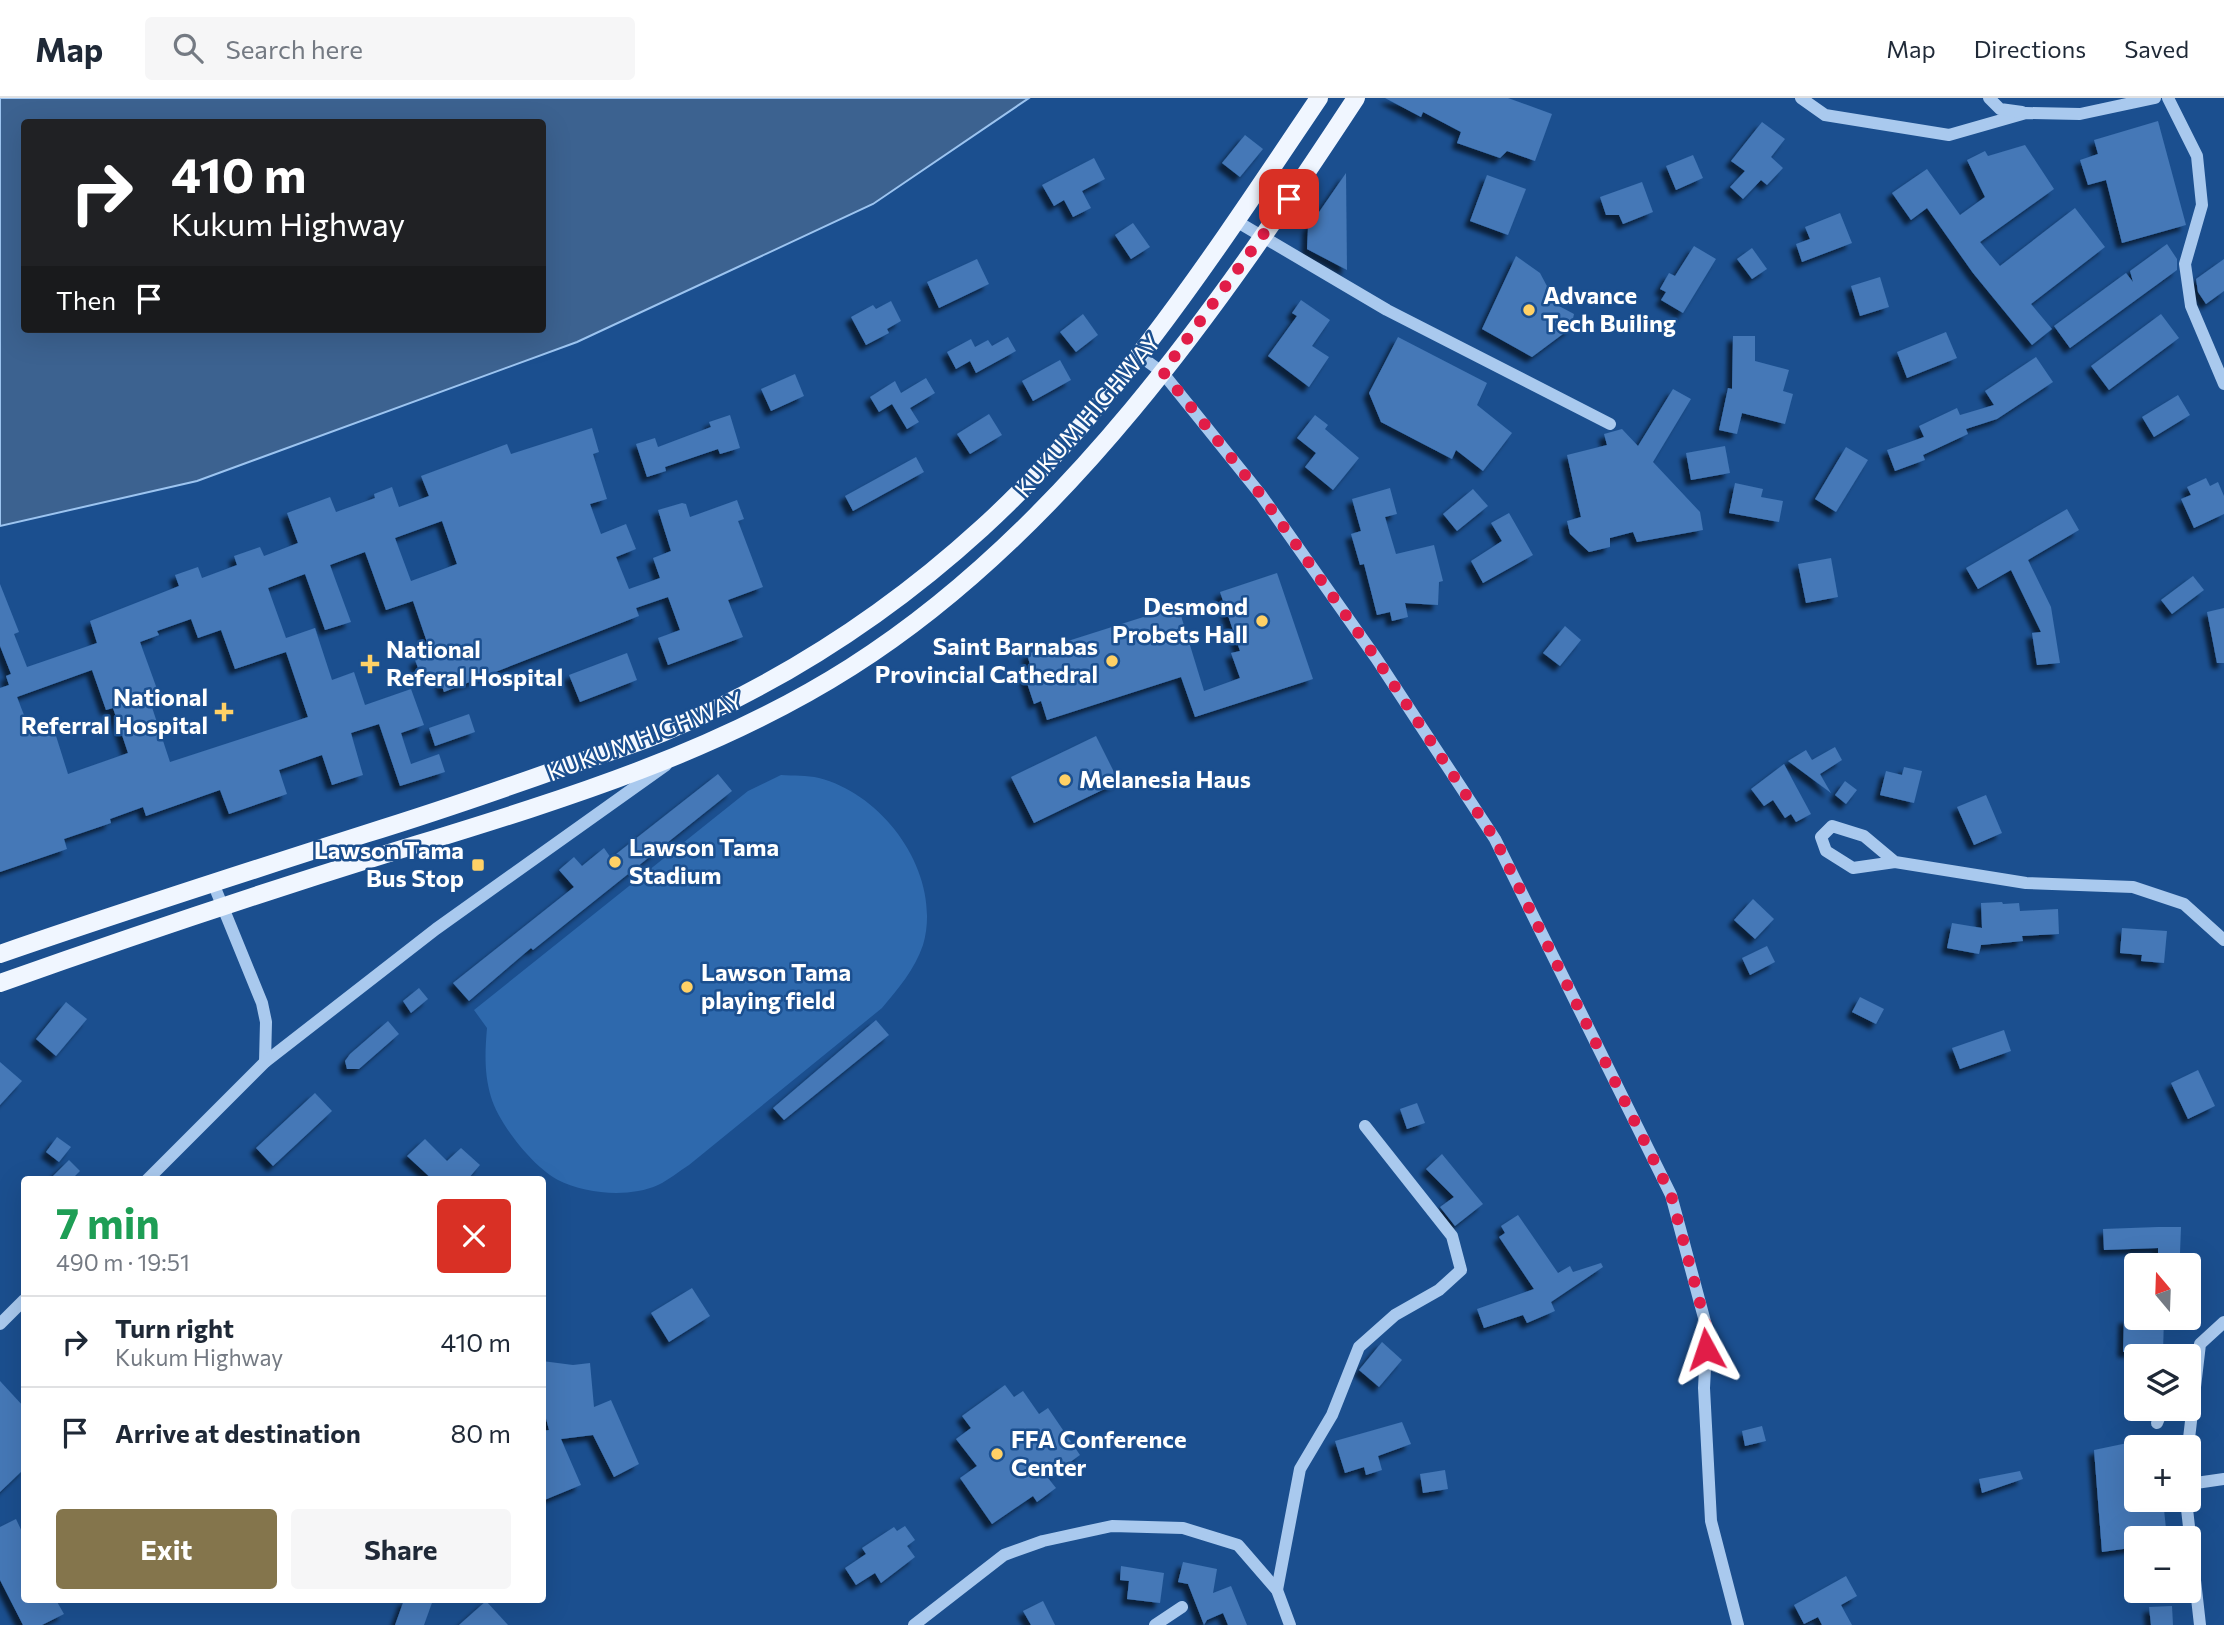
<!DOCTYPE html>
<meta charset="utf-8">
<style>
:root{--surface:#fff;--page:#f6f6f7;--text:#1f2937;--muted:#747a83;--line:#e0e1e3;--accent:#84754c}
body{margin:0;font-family:Commissioner,sans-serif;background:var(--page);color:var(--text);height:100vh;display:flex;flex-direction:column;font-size:26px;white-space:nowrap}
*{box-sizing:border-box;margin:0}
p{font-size:23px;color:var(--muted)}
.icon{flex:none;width:38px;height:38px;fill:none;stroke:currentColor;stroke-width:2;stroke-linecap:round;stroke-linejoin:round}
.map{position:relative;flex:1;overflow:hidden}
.drawer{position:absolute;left:21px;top:1078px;width:525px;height:427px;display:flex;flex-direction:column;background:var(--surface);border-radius:7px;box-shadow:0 7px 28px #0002}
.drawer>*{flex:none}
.top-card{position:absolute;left:21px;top:21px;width:525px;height:214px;border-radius:7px;box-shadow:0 7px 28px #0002;background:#202124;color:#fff;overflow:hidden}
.needle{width:46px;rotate:341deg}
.controls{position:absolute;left:2124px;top:1155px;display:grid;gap:14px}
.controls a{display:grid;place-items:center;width:77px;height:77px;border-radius:7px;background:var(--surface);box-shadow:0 7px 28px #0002;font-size:35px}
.pin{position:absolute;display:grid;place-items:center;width:60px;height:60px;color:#fff;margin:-30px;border-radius:14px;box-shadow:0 4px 10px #0006}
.me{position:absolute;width:77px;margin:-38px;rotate:355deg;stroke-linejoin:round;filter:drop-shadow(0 0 5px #0008)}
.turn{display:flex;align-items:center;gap:24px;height:147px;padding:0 35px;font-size:32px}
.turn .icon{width:91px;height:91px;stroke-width:2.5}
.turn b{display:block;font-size:49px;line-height:60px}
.then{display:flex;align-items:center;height:66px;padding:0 35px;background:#0003;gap:14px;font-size:26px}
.round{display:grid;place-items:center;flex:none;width:74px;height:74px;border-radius:7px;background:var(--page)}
.headline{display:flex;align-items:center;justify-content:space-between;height:119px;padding:0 35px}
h1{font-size:42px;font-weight:700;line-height:52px;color:#1e9e55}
.primary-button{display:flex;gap:14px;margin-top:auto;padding:14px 35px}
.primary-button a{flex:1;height:80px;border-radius:7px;background:var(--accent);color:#fff;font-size:28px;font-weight:700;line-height:80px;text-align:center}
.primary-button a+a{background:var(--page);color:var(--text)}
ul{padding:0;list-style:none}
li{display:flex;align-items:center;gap:21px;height:91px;padding:0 35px;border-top:2px solid var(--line)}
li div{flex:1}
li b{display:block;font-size:26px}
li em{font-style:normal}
header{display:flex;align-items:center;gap:42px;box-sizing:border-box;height:98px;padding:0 35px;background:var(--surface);border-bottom:2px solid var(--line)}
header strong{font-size:33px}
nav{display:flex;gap:38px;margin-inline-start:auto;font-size:24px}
.search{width:490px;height:63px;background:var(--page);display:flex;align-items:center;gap:18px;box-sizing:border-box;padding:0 24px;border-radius:7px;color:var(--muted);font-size:26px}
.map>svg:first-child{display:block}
.green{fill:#2e69ad}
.water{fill:#3c6290;stroke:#9cc4f0;stroke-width:2;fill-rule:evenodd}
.building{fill:#4478b7;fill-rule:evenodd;filter:url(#shadow)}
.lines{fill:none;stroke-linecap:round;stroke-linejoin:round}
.minor{stroke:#a9c9ee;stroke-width:12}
.major{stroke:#f0f6ff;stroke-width:18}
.route{stroke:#e11d48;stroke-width:12;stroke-dasharray:0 21.6}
.poi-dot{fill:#ffd166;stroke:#1b4f8f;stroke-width:2.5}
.labels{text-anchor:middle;stroke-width:5;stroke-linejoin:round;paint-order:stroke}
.poi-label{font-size:24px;font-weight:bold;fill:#fff;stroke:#1b4f8f;text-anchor:start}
.street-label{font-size:24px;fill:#fff;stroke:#1b4f8f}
</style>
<header>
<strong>Map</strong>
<div class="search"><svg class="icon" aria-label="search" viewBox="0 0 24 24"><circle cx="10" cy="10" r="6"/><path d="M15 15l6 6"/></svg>Search here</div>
<nav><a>Map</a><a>Directions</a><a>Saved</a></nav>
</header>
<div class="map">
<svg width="2224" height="1527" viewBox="0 0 2224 1527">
<defs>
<filter id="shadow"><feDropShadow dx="-5.5" dy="5.5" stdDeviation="2" flood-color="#0009"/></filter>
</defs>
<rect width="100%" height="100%" fill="#1b4f8f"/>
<path class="green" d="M781,677C793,678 807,677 819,680C886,697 943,778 923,847C915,871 898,891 882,910L689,1067C679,1073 669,1082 658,1087C629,1100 586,1096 558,1082C533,1069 499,1026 491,999C484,975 485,954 487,930L474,912L748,693Z"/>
<path class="water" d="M0,0H1029L873,106L577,244L197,383L0,428ZM24,24H542V231H24Z"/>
<g class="building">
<polygon points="1385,0 1508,0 1552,16 1535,63 1507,53 1500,60 1457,45 1461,34 1423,14 1421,19"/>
<polygon points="2158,23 2186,127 2122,145 2106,82 2088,87 2080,62 2098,56 2094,42"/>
<polygon points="1762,24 1785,41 1771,59 1783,70 1767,87 1761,82 1743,101 1730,89 1745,73 1731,63"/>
<polygon points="1245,37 1263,51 1240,79 1222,65"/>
<polygon points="2025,47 2054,91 1980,144 2000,168 2075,110 2105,149 2031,206 2052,231 2032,247 1973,175 1927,110 1911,122 1892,95 1927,71 1960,117 1985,99 1967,62 1985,53 1988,58"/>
<polygon points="1693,57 1703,80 1676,92 1666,68"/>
<polygon points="1094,60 1105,81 1082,93 1091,110 1073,119 1064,102 1054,108 1042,87"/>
<polygon points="1346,75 1347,172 1307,151 1308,130"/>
<polygon points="1487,77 1526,91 1508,137 1470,123"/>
<polygon points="1642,84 1653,114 1623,126 1619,117 1606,117 1600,99"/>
<polygon points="1840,115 1852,145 1802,164 1796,146 1810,141 1805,129"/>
<polygon points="1133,125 1150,149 1131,161 1115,137"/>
<polygon points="2167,146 2177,161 2177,172 2070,250 2054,228 2126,175 2133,184 2130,173"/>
<polygon points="1694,148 1716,161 1683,215 1661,202 1666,194 1660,191 1669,175 1675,178"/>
<polygon points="1752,150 1767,171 1752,181 1737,161"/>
<polygon points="1516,158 1540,175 1557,207 1574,216 1571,230 1532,259 1482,231"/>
<polygon points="977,161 989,186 939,210 927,184"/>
<polygon points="2224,161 2224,193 2206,206 2198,194 2196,181"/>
<polygon points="1880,179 1889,209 1860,218 1851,188"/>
<polygon points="1301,202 1330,222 1312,248 1329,259 1309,289 1268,258 1297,218 1292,215"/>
<polygon points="891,203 901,223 887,231 889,235 866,247 851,219 873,207 876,211"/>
<polygon points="1083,216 1098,237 1076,254 1060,234"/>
<polygon points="2161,216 2179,240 2109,292 2091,268"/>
<polygon points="1946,234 1957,260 1907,280 1897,254"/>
<polygon points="1733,238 1755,238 1755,263 1789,272 1783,293 1793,296 1785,326 1742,315 1737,336 1719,332 1728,290 1732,291"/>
<polygon points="1008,239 1016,253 976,275 970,263 956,271 947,254 971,241 975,249 988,242 992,248"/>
<polygon points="1398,239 1487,285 1477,307 1512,335 1483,373 1456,352 1452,361 1381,324 1369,295"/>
<polygon points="2036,259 2053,284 1997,321 1966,331 1968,336 1923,357 1925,362 1895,373 1887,352 1924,339 1919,328 1957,310 1960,317 1994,307 1985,293"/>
<polygon points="1060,262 1071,282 1033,303 1022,283"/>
<polygon points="795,276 804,298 771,313 761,291"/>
<polygon points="926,280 935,295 910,310 919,324 907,331 892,306 879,314 870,299 895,283 901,295"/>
<polygon points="1673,291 1691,301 1653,364 1700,414 1703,432 1637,444 1633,434 1610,440 1610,449 1589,454 1570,436 1567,423 1581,419 1567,357 1607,347 1604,336 1622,331 1638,348"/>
<polygon points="2178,297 2190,317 2154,339 2142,319"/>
<polygon points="989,316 1002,337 970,356 957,336"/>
<polygon points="730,317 740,350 720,356 718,351 665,369 666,373 647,379 636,346 655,340 658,349 711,329 709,324"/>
<polygon points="1315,317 1328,327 1325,331 1359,360 1333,392 1305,369 1316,355 1297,340"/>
<path d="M592,330L599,354L593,356L607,401L590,406L601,436L626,426L636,451L616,459L629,491L660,480L653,460L671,453L658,412L682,405L686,406L690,419L737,402L744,421L738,423L763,489L728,502L743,539L668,567L658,540L680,532L668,499L636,510L639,518L444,594L438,577L423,583L415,562L431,556L413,503L386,512L365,454L330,467L351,524L325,532L305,476L268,490L286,540L315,530L332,582L354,574L365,607L411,591L424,627L401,635L411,666L439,656L445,674L400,688L379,626L351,635L363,677L332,687L322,657L279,672L287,696L229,716L220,692L146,718L143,709L110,721L111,725L64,741L67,751L0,774V590L9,587L6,578L11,576L0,548V486L19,534L14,536L27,569L97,545L90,523L179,488L175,477L198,469L202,480L237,467L234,458L260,449L264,458L298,445L287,415L330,399L336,414L375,400L374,396L392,389L399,409L429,398L421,378L507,346L511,356ZM442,423L457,466L411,483L395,440ZM191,521L198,540L221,532L235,571L286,554L308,619L170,664L147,594L157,591L140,544L159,537L157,533ZM92,572L106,612L113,610L128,655L68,676L51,622L29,630L17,599Z"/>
<polygon points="1725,348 1730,375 1691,382 1686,355"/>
<polygon points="1846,349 1868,362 1836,414 1815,401"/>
<polygon points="916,359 924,374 853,413 845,398"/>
<polygon points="2206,380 2210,388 2218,384 2224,398 2224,416 2194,430 2181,401 2191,397 2187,389"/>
<polygon points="1735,385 1763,391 1761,399 1783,403 1779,424 1729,415"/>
<polygon points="1390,390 1397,416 1385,419 1396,456 1434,447 1443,483 1439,484 1438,507 1405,505 1408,519 1392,523 1390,514 1377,517 1364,466 1360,467 1351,436 1361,433 1352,401"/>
<polygon points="1473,391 1488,408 1457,433 1443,416"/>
<polygon points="2067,411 2079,432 2028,462 2051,509 2060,565 2037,567 2032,535 2041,534 2011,472 1978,491 1966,470"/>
<polygon points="1509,415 1533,457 1483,485 1471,463 1502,443 1491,425"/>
<polygon points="1831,460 1838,499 1806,505 1798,466"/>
<polygon points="1277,475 1313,581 1195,619 1181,579 1047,622 1041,603 1034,606 1024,576 1032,574 1027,556 1178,508 1204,593 1240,580 1231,555 1240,553 1220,494"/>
<polygon points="2193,478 2204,492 2172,516 2161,502"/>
<polygon points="2224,510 2224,565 2217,565 2207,514"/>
<polygon points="1565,528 1581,542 1560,568 1543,555"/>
<polygon points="627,555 637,582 580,604 569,577"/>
<polygon points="469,616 475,634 435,648 429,630"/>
<polygon points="1096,638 1119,684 1034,725 1011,679"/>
<polygon points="1835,649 1842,662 1820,676 1831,695 1788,663 1806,652 1812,662"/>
<polygon points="1784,666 1811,716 1796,724 1791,716 1785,720 1773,702 1764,708 1751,691"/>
<polygon points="1904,669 1922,673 1914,705 1880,697 1886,673 1902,677"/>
<polygon points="718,676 732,693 533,852 531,850 469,903 453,885 574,789 559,772 574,759 582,768 604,750 611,760"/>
<polygon points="1845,683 1857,692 1846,706 1835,697"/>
<polygon points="1986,697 2002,735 1974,747 1957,709"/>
<polygon points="1753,801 1774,821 1755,841 1734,822"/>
<polygon points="2002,804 2003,806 2019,805 2020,813 2058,811 2059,836 2022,838 2023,843 1981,847 1979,856 1947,850 1952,825 1982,830 1981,805"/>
<polygon points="2122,830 2167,833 2164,865 2141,863 2142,857 2120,855"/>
<polygon points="1767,848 1775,864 1750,877 1742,860"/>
<polygon points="419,890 428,901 411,915 403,903"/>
<polygon points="1860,899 1884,911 1876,926 1852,914"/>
<polygon points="66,904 87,921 56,958 36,941"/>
<polygon points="876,922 889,937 784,1022 773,1010"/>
<polygon points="388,923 399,936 359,971 347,971 345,963 350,956"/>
<polygon points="2004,932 2011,953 1960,971 1952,950"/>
<polygon points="0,964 22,983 0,1007"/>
<polygon points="2198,972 2215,1008 2188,1021 2171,985"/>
<polygon points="315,995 332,1013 273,1068 256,1050"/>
<polygon points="1417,1005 1425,1025 1407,1031 1400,1011"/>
<polygon points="57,1039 71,1049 59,1064 46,1054"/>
<polygon points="425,1041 447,1063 461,1050 480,1067 467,1082 433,1082 407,1058"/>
<polygon points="1442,1056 1483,1106 1455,1128 1440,1109 1454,1099 1426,1071"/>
<polygon points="69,1062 80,1073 71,1082 49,1082"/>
<polygon points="1518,1117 1558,1175 1570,1168 1573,1174 1601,1165 1603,1169 1551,1204 1555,1213 1527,1225 1523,1217 1484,1230 1477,1211 1534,1191 1499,1139 1505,1135 1501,1128"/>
<polygon points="2158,1129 2181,1129 2180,1155 2158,1155 2158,1150 2104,1152 2103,1131"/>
<polygon points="692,1190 710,1218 669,1244 651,1215"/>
<polygon points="2124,1220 2164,1220 2163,1254 2123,1254"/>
<polygon points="1382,1244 1402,1262 1379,1289 1359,1272"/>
<polygon points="542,1263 573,1267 590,1265 594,1309 611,1302 639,1366 614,1379 593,1337 561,1341 581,1387 542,1403 542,1333 549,1332 542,1305"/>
<polygon points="0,1283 24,1309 24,1371 0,1394"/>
<polygon points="1005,1287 1014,1299 1023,1293 1039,1316 1048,1310 1080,1357 1048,1380 1056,1390 1037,1404 1033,1398 992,1426 960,1380 977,1368 956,1341 971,1330 962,1318"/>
<polygon points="1402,1324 1411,1346 1378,1358 1382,1372 1366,1377 1364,1369 1345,1375 1335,1343"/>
<polygon points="1762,1328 1766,1343 1745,1348 1742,1333"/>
<polygon points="2137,1343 2137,1402 2163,1402 2167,1440 2137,1440 2137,1449 2102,1454 2094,1352"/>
<polygon points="1445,1372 1448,1391 1423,1395 1420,1376"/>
<polygon points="2020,1373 2023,1381 1982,1395 1979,1381"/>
<polygon points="16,1421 24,1438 24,1502 56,1502 64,1516 42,1527 23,1527 0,1482 0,1429"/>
<polygon points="905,1428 915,1442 907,1448 915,1459 881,1485 875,1475 856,1487 845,1470 866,1456 862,1450 894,1429 897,1433"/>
<polygon points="1183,1464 1217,1471 1213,1495 1231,1488 1247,1527 1228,1527 1223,1515 1207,1522 1204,1527 1188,1486 1178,1484"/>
<polygon points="1121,1468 1164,1475 1160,1505 1127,1501 1129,1483 1120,1482"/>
<polygon points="1846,1478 1857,1498 1841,1507 1852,1527 1822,1527 1818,1519 1804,1526 1794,1507"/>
<polygon points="404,1502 433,1502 424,1527 395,1527"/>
<polygon points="486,1503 508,1527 459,1527"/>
<polygon points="1043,1503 1055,1527 1031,1527 1023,1513"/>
<polygon points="2172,1508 2173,1527 2151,1527 2149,1509"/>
</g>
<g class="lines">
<g class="minor">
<polyline points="1801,0 1825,17 1949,37 2026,15 2080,16 2155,0"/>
<polyline points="1989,0 2000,11 2022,14"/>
<polyline points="2168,0 2197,58 2202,107 2185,166 2191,208 2224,286"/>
<polyline points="1236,123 1387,212 1610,326"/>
<polyline points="1137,256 1162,274 1261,397 1376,560 1495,741 1671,1097 1707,1231 1704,1290 1711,1423 1738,1527"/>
<polyline points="1895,764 1864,738 1832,728 1821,739 1826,753 1853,770 1895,764 2026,785 2133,789 2184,806 2224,842"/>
<polyline points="213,785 262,905 266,924 265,964"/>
<polyline points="147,1082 265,964 436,831 666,667"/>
<polyline points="0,1226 24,1202"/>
<polyline points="2157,1325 2163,1311"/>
<polyline points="2188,1349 2200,1246 2224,1224"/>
<polyline points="2189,1386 2224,1381"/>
<polyline points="2186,1402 2200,1527"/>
<polyline points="1277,1492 1300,1371 1332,1317 1359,1249 1395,1217 1439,1192 1461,1172 1452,1138 1365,1028"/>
<polyline points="914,1527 1004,1457 1043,1443 1112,1428 1183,1430 1238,1447 1277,1492 1290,1527"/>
<polyline points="1155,1527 1182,1509"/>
</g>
<g class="major">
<path d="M0,856C121,814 243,775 365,736C433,715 500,692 567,668C600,657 634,647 667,633C782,584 889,515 982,430C1116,308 1218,150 1319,0"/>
<path d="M0,885C127,840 255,797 383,757C544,707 708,660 851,569C1064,434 1220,207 1356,0"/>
</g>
</g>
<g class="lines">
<polyline class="route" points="1289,101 1163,274 1261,397 1376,560 1495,741 1671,1097 1707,1231 1706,1251"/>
</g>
<g class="poi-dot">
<circle cx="1529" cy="212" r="7"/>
<circle cx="1262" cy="523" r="7"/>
<circle cx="1112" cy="563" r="7"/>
<path d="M366.5 555.5h7v7h7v7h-7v7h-7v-7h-7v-7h7z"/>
<path d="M220.5 603.5h7v7h7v7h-7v7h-7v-7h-7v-7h7z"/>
<circle cx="1065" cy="682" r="7"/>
<circle cx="615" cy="764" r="7"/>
<rect x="471" y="760" width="14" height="14" rx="3.5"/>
<circle cx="687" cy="889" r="7"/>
<circle cx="997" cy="1356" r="7"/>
</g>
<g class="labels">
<g class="poi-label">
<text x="1543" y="206">Advance<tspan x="1543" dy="28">Tech Builing</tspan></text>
<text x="1248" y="517" text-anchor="end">Desmond<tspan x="1248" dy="28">Probets Hall</tspan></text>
<text x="1098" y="557" text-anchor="end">Saint Barnabas<tspan x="1098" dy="28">Provincial Cathedral</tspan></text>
<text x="386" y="560">National<tspan x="386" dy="28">Referal Hospital</tspan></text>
<text x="208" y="608" text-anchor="end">National<tspan x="208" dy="28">Referral Hospital</tspan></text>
<text x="1079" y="690">Melanesia Haus</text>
<text x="629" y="758">Lawson Tama<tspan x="629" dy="28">Stadium</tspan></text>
<text x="464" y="761" text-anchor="end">Lawson Tama<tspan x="464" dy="28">Bus Stop</tspan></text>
<text x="701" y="883">Lawson Tama<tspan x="701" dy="28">playing field</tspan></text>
<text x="1011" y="1350">FFA Conference<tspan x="1011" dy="28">Center</tspan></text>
</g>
<g class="street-label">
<text transform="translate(1088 318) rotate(-49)" y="8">KUKUM HIGHWAY</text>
<text transform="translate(645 639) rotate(-21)" y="8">KUKUM HIGHWAY</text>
</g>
</g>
</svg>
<div class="controls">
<a><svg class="needle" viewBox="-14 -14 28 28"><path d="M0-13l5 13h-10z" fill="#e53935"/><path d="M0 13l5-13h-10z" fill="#747a83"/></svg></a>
<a><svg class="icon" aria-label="layers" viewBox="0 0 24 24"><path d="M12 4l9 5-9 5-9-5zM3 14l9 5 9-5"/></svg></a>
<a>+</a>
<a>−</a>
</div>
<div class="pin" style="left:1289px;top:101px;background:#d93025"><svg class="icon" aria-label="arrive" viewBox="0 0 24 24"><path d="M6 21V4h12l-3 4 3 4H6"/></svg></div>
<svg class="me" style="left:1706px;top:1251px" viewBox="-20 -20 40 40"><path d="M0-17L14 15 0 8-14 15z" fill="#e11d48" stroke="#fff" stroke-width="4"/></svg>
<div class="top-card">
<div class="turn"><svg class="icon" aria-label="right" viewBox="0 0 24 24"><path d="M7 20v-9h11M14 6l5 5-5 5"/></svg><div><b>410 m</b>Kukum Highway</div></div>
<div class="then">Then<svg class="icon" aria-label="arrive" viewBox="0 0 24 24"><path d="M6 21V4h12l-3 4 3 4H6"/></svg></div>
</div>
<section class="drawer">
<div class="headline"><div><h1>7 min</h1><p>490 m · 19:51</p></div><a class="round" style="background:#d93025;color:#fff"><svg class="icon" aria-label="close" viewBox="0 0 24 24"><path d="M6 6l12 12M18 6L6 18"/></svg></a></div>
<ul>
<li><svg class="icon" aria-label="right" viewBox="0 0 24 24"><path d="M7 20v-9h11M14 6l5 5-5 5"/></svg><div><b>Turn right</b><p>Kukum Highway</p></div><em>410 m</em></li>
<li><svg class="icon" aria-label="arrive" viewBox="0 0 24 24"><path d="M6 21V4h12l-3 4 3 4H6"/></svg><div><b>Arrive at destination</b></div><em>80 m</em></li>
</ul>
<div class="primary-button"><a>Exit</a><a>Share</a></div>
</section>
</div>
